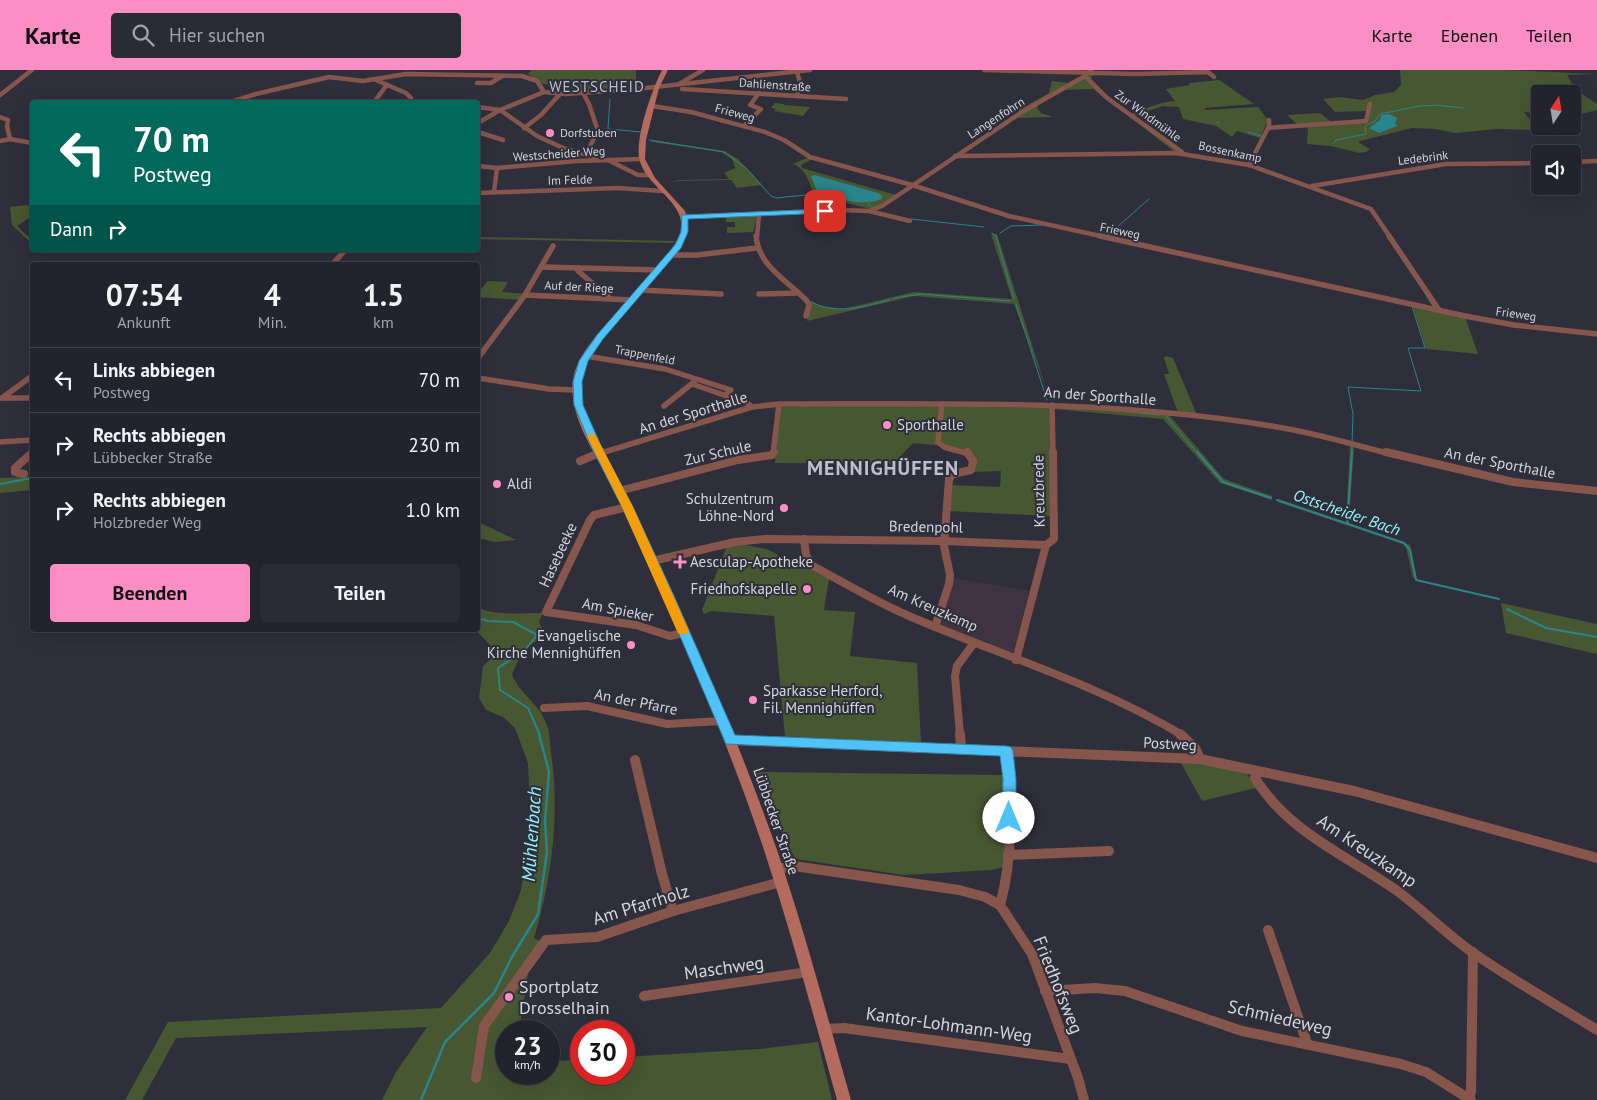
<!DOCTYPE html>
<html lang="de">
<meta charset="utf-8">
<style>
:root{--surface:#22232c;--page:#2a2b34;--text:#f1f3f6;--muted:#a2a4a9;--line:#3f4048;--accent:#fb8fc5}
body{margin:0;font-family:"PT Sans",sans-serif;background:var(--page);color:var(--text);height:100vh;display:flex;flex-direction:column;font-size:19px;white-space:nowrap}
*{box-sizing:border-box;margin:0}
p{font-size:16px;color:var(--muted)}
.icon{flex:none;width:28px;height:28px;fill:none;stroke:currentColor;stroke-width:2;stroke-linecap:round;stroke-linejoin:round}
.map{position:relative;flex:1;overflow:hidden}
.side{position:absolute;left:30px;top:192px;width:450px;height:370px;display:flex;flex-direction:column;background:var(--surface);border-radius:5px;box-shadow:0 5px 20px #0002,0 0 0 1px var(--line)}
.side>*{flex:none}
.top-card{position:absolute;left:30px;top:30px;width:450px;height:152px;border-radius:5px;box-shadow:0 5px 20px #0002,0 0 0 1px var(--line);background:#00695c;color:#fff;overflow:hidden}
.needle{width:32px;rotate:12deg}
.fabs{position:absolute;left:1531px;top:15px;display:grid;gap:10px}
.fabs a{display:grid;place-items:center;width:50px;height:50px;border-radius:5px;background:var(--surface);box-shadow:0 5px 20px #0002,0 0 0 1px var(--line);font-size:25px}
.speed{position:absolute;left:495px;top:950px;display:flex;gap:10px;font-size:25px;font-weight:700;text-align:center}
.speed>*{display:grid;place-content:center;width:65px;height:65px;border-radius:50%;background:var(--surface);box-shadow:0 5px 20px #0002,0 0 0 1px var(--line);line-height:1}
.speed small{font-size:12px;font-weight:400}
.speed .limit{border:8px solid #d22;background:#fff;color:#111}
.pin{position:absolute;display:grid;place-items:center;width:42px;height:42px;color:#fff;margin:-21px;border-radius:10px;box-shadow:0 2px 8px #0006}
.me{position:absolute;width:55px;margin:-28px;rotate:0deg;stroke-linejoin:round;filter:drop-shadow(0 0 4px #0008)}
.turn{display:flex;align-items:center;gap:18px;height:105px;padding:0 20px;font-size:22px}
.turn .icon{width:65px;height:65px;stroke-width:2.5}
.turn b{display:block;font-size:35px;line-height:42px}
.then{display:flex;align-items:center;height:48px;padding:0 20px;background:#0003;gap:10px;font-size:19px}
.eta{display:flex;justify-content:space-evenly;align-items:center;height:85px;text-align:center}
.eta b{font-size:30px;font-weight:700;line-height:35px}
.primary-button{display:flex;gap:10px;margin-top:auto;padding:10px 20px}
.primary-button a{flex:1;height:58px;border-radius:5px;background:var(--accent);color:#111;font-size:20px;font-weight:700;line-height:58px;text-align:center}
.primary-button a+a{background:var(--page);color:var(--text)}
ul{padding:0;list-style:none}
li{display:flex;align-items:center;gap:15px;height:65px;padding:0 20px;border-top:1px solid var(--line)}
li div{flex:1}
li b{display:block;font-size:19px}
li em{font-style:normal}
header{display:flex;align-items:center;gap:30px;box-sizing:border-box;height:70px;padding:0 25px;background:var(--accent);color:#111}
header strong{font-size:24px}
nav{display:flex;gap:28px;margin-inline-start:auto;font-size:18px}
.search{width:350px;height:45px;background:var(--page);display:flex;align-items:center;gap:12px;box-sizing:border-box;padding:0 18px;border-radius:5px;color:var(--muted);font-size:19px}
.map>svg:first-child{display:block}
.industrial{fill:#3f3241}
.green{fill:#475732}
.water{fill:#28858c}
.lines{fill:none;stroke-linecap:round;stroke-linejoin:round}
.stream-far2{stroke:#28858c;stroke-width:1}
.stream-far1{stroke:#28858c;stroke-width:2}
.stream{stroke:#28858c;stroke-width:2.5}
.minor-far3{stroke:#86564d;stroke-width:4.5}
.minor-far2{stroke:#86564d;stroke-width:5.5}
.minor-far1{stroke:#86564d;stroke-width:8}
.minor{stroke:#86564d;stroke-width:10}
.secondary{fill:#b46a5c;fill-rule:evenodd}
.route{fill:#4fc3f7;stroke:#337fa1}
.slow{fill:#f59e0b}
.poi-dot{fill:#fb8fc5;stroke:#2e2f3b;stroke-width:2}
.labels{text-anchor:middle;stroke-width:4;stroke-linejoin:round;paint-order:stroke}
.far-street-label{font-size:12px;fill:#d5d5dd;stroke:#2e2f3b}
.far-poi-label{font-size:12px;fill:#d5d5dd;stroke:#2e2f3b;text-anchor:start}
.far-quarter-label{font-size:15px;letter-spacing:1px;fill:#bebfce;stroke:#2e2f3b}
.street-label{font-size:15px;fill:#d5d5dd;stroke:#2e2f3b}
.poi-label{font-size:15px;fill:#d5d5dd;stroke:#2e2f3b;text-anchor:start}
.water-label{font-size:16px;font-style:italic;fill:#94f4fc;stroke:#2e2f3b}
.near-street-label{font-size:18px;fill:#d5d5dd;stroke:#2e2f3b}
.near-poi-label{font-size:18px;fill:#d5d5dd;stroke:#2e2f3b;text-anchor:start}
.near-water-label{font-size:19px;font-style:italic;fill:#94f4fc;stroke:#2e2f3b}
.district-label{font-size:20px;font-weight:bold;letter-spacing:1px;fill:#bebfce;stroke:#2e2f3b}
</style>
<header>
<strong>Karte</strong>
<div class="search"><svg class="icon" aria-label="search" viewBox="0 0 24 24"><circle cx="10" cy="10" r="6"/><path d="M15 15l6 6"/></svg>Hier suchen</div>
<nav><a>Karte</a><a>Ebenen</a><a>Teilen</a></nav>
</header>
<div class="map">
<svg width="1597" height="1030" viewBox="0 0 1597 1030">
<rect width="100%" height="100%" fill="#2e2f3b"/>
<polygon class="industrial" points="953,508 1029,521 1014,581 1009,586 944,558 942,553"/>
<g class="green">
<polygon points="531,0 636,0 636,18 570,23 570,16 543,14 528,4"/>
<path d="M1061,0L1112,2L1092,6L1091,10L1102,23L1130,44C1145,39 1160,32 1175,31L1166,19L1190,15L1189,13L1219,10L1254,34L1204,38L1206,40L1258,37L1268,50L1260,68L1237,61L1232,67L1216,56L1183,49L1179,37L1163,36L1133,46L1144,56L1177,81L1175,82L1093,19L1065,20L1038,35L1037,38L1041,43L1053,47L1014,48L1021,42L1017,41L1049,23L1052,11L1068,13L1087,3Z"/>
<polygon points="1400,0 1505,0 1597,4 1567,5 1576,20 1597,34 1597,40 1573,46 1572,24 1540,24 1540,43 1524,42 1538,60 1496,59 1455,63 1435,59 1412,58 1360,71 1358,72 1370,79 1366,82 1359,83 1331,76 1307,74 1308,57 1365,50 1366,41 1335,42 1323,29 1339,27 1363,30 1375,25 1394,22 1401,15"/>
<polygon points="775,33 784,34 784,35 810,37 803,46 774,41 776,39 771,38"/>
<polygon points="1320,43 1333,54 1299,56 1287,45"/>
<polygon points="652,70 724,81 738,89 762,115 737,118 731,110 678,111 665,114 679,110 729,109 724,103 735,98 732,89 721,82 652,72"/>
<path d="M807,87L812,89L801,95L802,98L896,125L883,134L871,139L814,125C809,112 807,100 793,94L807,88Z"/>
<polygon points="27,135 32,139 32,146 17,156 32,170 32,174 12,155 10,137"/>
<polygon points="754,146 757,147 753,162 727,163 727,157 735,157 735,152 726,152 726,148 723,148 723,147"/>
<polygon points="991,164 997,164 1046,319 1014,234 914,226 807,251 811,231 821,236 843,239 914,222 1012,229"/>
<polygon points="478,167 675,171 673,173 478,169"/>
<polygon points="487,211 508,212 502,222 528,224 523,230 478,227 478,224"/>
<polygon points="1413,237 1465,247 1478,284 1426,279"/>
<polygon points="1165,286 1173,288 1197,345 1178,343 1164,304 1169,304 1164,288"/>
<polygon points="886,335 1050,338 1051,446 948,441 951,415 1000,417 1001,401 972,402 973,386 945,376 913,373 893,394 775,393 780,337"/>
<polygon points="1055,336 1169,345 1224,409 1272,426 1272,430 1220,413 1163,349 1054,339"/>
<polygon points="1350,375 1354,376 1349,453 1410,475 1417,509 1413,508 1406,477 1403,474 1278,432 1278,429 1346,452"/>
<polygon points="32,407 32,420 0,423 0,408"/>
<polygon points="478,452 516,470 495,472 478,468"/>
<path d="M746,475C762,479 777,478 785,494L804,496L829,509L824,540L855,542L850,586L917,593L921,674L785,667L774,546L712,541L704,544L702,540L727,476Z"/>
<polygon points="1501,533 1597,554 1597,584 1506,563"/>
<path d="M478,538C499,546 521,543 543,543L539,552L545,565L523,580L512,604C519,624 539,633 546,653C550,662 550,673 551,683C560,744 552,809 534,868L543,873L529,897L519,961H506V1004H549V991L581,990V1004H624V987L759,979L818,972L832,1030H382L396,1002L427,957L176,968L142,1030H125L168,952L441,938L490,883L509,851L521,820L529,770L530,733L528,693L515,658L503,647L486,640L479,628L483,596L497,583L476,560H478Z"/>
<polygon points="1181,693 1197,693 1246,702 1256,718 1202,731"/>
<polygon points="753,702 1005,705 1004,797 992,800 904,805 795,789"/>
</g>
<g class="water">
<polygon points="1389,44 1397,48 1395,53 1397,56 1379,63 1369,58 1380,50 1381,45"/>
<path d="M815,105L878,123L882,126L881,129C863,137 835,129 817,121L811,106Z"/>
</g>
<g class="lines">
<g class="stream-far2">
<polyline points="610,29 608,59 641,62"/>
<polyline points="1216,52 1219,53"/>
<polyline points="1248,62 1261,66"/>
<polyline points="649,70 724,82 746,98 771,126 776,128 806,125"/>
<polyline points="1333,74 1336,70 1366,64 1365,56 1375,51 1380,44 1420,36 1435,35 1464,38"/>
<polyline points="810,124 825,123"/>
<polyline points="868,133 871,137"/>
<polyline points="911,149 984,157"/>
<polyline points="992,163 996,166 1014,229"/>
<polyline points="1000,163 1011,156 1043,155"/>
<polyline points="1108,165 1149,129"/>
<polyline points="1427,227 1433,236"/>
<polyline points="894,228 921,224 1010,231"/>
<path d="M811,232C837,245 862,237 889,230"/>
<polyline points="1016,234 1047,330"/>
<polyline points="1138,343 1160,345"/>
<polyline points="1165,345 1198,384"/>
<polyline points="1352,373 1353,344 1348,317 1421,321 1408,278 1425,278 1412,236"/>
<polyline points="1352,384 1352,377"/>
</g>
<g class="stream-far1">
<polyline points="1197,382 1223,412 1271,428"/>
<polyline points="0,414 32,408"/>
<polyline points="1277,430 1404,473 1410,480 1416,510 1499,529"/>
<polyline points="1347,454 1352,382"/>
<polyline points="1507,539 1546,558 1597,567"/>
<polyline points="478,548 488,551 513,552 537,565 525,580 498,598 500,620 528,638 540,665"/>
</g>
<polyline class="stream" points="421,1030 445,972 494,923 512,887 538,844 547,782 545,751 549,702 539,664"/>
<g class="minor-far3">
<polyline points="984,0 1136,4 1208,2 1214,7"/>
<polyline points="1085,6 1107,28 1182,82"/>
<polyline points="376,10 406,23 411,28 411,32"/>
<polyline points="477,13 491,13 502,6"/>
<polyline points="679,14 703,0"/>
<polyline points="682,19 846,29"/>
<polyline points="583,23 589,34 598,61 586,84"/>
<polyline points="0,25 32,0"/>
<polyline points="796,26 801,16 797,2"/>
<polyline points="231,32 256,24 329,7 363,11 406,4 522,6 537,11 544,22 565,24 637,19 810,0"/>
<polyline points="374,32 386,16"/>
<polyline points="411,32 426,32"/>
<polyline points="652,36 691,42 765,62 784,70 810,87 912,115 1009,146 1105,167"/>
<polyline points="478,37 500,40 537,66 563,78 591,86 596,90"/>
<polyline points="0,47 8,50 7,56 10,69"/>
<polyline points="478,53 500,40 544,22"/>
<polyline points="744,56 761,39 750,35 759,23"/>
<polyline points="524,58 541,45 560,24"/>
<polyline points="1268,58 1366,51 1370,34"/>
<polyline points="478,62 503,70"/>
<polyline points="0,71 10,69 32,73"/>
<polyline points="955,86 1176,83 1249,95 1371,139 1390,167"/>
<polyline points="608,90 638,105 650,105"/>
<polyline points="1572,92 1597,91"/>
<polyline points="1249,95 1269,56 1269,50"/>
<polyline points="478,96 497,98 577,91 642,89"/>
<polyline points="1312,116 1446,94 1540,93"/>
<polyline points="494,122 497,98"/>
<polyline points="478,123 617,118 663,121"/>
<polyline points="869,141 882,136 1022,42 1085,6 1091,0"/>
<polyline points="684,147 841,140 869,141 910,151"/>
<polyline points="757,167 759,145"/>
</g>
<g class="minor-far2">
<path d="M756,166C759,197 787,210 807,231L809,235L806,246"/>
<polyline points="1100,166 1465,246 1514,255 1597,264"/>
<polyline points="1389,166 1439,240"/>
<polyline points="671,185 697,185 757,178"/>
<polyline points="332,195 345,180"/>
<polyline points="541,197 659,200"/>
<polyline points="578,198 578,201 611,229"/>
<polyline points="641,220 721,224"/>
<polyline points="759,224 798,223"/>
<polyline points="525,225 632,230"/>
<polyline points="586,286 665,299 731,320 725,325"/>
<polyline points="478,288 525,225 553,176"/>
<polyline points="478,308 549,319 577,320"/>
<polyline points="692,314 747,333 752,337"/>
<polyline points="2,328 32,306"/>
<polyline points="2,328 32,328"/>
<polyline points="942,334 938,372 944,377 969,384"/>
<polyline points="1052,335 1053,384"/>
<polyline points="664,336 694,312"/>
<polyline points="0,372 32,370"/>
<path d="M598,384L752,337L779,334C945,334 1113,329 1277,357C1316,363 1354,375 1391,384"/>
<polyline points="773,384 779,334"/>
</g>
<g class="minor-far1">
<polyline points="1386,382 1513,412 1597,421"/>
<polyline points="580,391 602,382"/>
<polyline points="24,404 15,402 15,398 32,383"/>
<polyline points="619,421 738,390 772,385 774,382"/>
<polyline points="627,437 594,445 590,450 546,542 636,555 670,566 684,563"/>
<path d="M804,469L806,485L811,495C843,512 876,532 909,546C1000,585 1097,614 1182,665"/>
<polyline points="652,491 735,472 765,469 944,471 1046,475"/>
<polyline points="935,557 949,514 950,505 944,476 949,409 953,404 971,400 973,391 967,382"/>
<polyline points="1016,590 1046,475 1054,469 1053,382"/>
<polyline points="544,638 587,636 667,654 722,651"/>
<polyline points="960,665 955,606 957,596 974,573"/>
</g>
<g class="minor">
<polyline points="960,664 961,678"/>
<polyline points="1180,664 1195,678 1200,689"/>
<polyline points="730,670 1200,689 1354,721 1597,788"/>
<path d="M1006,681C1011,732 1014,785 1000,835L1032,884L1078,1008L1084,1030"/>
<polyline points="635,690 662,804 673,841"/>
<path d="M1258,701L1255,708C1288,762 1346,785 1396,820C1422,839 1445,863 1472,882C1512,910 1555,934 1597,960"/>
<polyline points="1008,785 1109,781"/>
<polyline points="776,799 794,796 959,820 985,827 1000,835"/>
<polyline points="1268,860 1307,973"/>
<polyline points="1045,921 1095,918 1125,921 1242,961 1401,994 1426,1002 1471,1030"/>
<polyline points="644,926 808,902"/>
<polyline points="824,959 844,958 1070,989"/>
<polyline points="476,1008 484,956 546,870 597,867 673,841 781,812"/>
<polyline points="1469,1028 1471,1022 1473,882"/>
</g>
<path class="secondary" d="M662,0H668L659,18L646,70L645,89L655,108L685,141C692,159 684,172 673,186C658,204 643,222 628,240C610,260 583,284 581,313C579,352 607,387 624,420C630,432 636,445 642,457C692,562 738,670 777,780C805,862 827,946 851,1030H837C814,948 792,865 765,783C733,686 692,591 651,498C639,472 628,445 615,420C598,387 568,349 573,310C577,283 600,263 616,244C630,228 644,212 657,196C667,185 679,174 681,158C685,131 643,115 639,87C636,65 652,20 662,0Z"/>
</g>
<polygon class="route" points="825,139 828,139 828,143 688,149 688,162 681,178 603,269 588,291 582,312 583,335 602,378 633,437 673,524 735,665 1006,676 1011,677 1013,681 1016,709 1016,748 1014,752 1009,753 1004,752 1002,748 1003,709 1000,686 726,674 662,524 622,437 592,378 574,335 573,312 579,291 597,265 675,175 681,162 682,145"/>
<polygon class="slow" points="592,363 596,366 633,437 689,561 687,564 679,564 677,561 622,437 587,366"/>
<g class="poi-dot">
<circle cx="550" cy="63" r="5"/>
<circle cx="887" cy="355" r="5"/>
<circle cx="497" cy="414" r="5"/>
<circle cx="784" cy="438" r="5"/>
<path d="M677.5 484.5h5v5h5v5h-5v5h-5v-5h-5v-5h5z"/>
<circle cx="807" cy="519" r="5"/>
<circle cx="631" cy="575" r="5"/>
<circle cx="753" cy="630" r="5"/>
<circle cx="509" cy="927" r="5"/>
</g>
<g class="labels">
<g class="far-street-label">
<text transform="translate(775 15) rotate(4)" y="4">Dahlienstraße</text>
<text transform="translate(735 43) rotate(15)" y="4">Frieweg</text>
<text transform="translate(1148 46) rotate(36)" y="4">Zur Windmühle</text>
<text transform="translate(996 48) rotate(-33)" y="4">Langenfohrn</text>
<text transform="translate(1230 82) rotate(12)" y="4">Bossenkamp</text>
<text transform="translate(559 84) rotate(-4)" y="4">Westscheider Weg</text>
<text transform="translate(1423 88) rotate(-7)" y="4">Ledebrink</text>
<text transform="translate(570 110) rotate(-2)" y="4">Im Felde</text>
<text transform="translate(1120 161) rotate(12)" y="4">Frieweg</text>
<text transform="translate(579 217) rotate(3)" y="4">Auf der Riege</text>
<text transform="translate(1516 244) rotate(8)" y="4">Frieweg</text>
<text transform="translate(645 285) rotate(11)" y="4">Trappenfeld</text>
</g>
<g class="far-poi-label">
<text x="560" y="67">Dorfstuben</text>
</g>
<g class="far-quarter-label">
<text x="597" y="22">WESTSCHEID</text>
</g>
<g class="street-label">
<text transform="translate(1100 326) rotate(4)" y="5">An der Sporthalle</text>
<text transform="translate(693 343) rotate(-17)" y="5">An der Sporthalle</text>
<text transform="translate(718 383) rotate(-13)" y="5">Zur Schule</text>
<text transform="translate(1500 393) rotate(11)" y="5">An der Sporthalle</text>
<text transform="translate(1039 421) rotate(-91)" y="5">Kreuzbrede</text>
<text transform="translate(926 457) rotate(1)" y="5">Bredenpohl</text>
<text transform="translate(558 485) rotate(-65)" y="5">Hasebeeke</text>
<text transform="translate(933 538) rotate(24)" y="5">Am Kreuzkamp</text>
<text transform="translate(618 540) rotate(11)" y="5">Am Spieker</text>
<text transform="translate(636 632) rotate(11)" y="5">An der Pfarre</text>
<text transform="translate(1170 674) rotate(3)" y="5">Postweg</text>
<text transform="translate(776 751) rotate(71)" y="5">Lübbecker Straße</text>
</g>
<g class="poi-label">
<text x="897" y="360">Sporthalle</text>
<text x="507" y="419">Aldi</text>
<text x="774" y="434" text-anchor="end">Schulzentrum<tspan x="774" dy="17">Löhne-Nord</tspan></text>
<text x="690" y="497">Aesculap-Apotheke</text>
<text x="797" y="524" text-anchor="end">Friedhofskapelle</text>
<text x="621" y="571" text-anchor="end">Evangelische<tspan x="621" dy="17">Kirche Mennighüffen</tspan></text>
<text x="763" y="626">Sparkasse Herford,<tspan x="763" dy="17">Fil. Mennighüffen</tspan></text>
</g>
<g class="water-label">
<text transform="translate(1347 442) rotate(19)" y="6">Ostscheider Bach</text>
</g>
<g class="near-street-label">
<text transform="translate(1367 781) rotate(34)" y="6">Am Kreuzkamp</text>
<text transform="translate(641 835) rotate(-17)" y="6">Am Pfarrholz</text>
<text transform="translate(724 898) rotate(-8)" y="6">Maschweg</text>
<text transform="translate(1058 915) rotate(68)" y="6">Friedhofsweg</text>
<text transform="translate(1280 948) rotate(13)" y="6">Schmiedeweg</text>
<text transform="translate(949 955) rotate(8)" y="6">Kantor-Lohmann-Weg</text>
</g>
<g class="near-poi-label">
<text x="519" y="923">Sportplatz<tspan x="519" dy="21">Drosselhain</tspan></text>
</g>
<g class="near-water-label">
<text transform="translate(531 764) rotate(-86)" y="7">Mühlenbach</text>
</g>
<g class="district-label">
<text x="883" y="405">MENNIGHÜFFEN</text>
</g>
</g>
</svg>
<div class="fabs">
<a><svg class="needle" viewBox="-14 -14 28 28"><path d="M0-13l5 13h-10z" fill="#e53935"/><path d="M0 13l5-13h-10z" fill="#a2a4a9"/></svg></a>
<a><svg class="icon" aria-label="sound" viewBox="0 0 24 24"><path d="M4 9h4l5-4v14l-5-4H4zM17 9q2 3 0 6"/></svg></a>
</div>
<div class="speed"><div>23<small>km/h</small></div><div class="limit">30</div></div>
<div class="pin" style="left:825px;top:141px;background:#d93025"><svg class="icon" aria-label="arrive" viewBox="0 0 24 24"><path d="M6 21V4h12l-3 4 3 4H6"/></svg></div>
<svg class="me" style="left:1009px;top:748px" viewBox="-20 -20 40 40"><circle r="19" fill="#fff"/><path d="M0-13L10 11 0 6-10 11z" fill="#4fc3f7"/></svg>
<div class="top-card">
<div class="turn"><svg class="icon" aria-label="left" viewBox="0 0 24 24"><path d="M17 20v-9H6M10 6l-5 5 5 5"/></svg><div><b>70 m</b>Postweg</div></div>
<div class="then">Dann<svg class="icon" aria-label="right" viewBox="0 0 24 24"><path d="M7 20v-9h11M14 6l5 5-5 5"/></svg></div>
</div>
<section class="side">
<div class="eta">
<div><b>07:54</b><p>Ankunft</p></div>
<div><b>4</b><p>Min.</p></div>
<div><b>1.5</b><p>km</p></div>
</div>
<ul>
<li><svg class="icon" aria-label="left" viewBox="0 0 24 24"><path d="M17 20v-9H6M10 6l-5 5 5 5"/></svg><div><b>Links abbiegen</b><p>Postweg</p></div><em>70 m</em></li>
<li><svg class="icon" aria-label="right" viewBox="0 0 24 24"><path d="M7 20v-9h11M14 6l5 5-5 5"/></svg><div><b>Rechts abbiegen</b><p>Lübbecker Straße</p></div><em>230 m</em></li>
<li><svg class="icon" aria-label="right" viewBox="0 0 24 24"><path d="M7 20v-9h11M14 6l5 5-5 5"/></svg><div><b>Rechts abbiegen</b><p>Holzbreder Weg</p></div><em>1.0 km</em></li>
</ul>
<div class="primary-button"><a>Beenden</a><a>Teilen</a></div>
</section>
</div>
